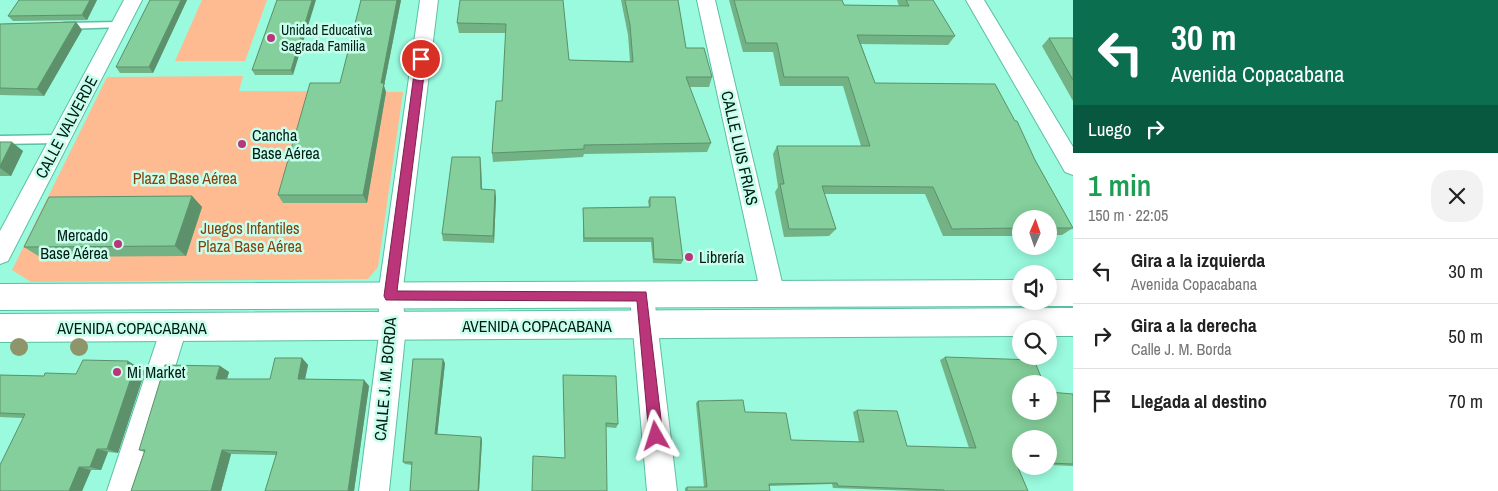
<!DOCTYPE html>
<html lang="es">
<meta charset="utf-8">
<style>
:root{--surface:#fff;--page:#f2f2f2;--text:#222;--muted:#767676;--line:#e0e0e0}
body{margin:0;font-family:"Archivo Narrow",sans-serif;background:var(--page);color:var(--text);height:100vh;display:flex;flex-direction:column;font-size:19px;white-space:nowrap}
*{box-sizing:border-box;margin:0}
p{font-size:16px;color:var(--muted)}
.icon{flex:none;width:28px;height:28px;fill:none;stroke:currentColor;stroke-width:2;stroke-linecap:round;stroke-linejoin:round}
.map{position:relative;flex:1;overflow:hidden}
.drawer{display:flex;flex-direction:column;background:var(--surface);width:425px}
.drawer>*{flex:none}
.banner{background:#0b6e4f;color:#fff;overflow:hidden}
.needle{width:32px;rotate:2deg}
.controls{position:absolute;left:1012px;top:210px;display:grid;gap:10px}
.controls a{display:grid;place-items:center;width:45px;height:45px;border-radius:50%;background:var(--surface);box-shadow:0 2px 12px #0003;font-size:25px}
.pin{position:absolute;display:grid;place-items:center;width:42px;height:42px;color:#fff;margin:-21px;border:2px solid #fff;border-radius:50%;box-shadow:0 1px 5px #0007}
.me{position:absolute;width:55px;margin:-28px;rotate:354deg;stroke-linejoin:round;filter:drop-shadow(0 0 4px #0008)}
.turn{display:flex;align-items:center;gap:18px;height:105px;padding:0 15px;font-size:22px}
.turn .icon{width:65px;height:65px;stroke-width:2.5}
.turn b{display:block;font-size:35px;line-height:42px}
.then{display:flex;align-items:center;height:48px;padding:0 15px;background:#0003;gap:10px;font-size:19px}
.round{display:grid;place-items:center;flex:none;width:52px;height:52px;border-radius:20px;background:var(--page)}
.overview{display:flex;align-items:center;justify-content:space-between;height:85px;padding:0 15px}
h1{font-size:30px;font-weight:600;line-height:38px;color:#1e9e55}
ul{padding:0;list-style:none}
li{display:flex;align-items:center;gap:15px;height:65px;padding:0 15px;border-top:1px solid var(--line)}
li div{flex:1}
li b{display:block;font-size:19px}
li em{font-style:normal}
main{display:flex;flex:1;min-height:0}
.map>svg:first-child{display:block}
.green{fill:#febb91}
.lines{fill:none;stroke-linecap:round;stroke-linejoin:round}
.lane-casing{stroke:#5cbea3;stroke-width:3}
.street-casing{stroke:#5cbea3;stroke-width:2}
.secondary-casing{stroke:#5cbea3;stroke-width:2}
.lane{fill:#fff;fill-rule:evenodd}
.street{fill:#fff;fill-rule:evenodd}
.secondary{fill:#fff;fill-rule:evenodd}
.tree{fill:#8e956b}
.wall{fill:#72b285}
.shaded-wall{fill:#5c916c}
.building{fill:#84cf9b;stroke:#5c916c}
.route{fill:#ba357a;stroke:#79224f}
.poi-dot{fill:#ba357a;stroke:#c7feec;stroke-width:2}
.labels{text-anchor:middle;stroke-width:5;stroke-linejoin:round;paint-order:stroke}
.far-poi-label{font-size:14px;fill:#001c14;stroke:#c7feec;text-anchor:start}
.street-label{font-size:16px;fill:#001c14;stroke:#c7feec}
.poi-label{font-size:16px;fill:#001c14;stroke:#c7feec;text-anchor:start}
.park-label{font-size:16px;fill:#85430d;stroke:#c7feec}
</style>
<main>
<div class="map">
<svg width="1073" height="491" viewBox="0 0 1073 491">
<rect width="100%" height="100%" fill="#99fadd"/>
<g class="green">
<polygon points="202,0 267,0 245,61 175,61"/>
<polygon points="243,76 239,91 403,92 378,267 368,279 31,282 12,270 107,77"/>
</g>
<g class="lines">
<defs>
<g id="lane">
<polygon points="120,22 123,23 123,27 64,29 60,26 64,23"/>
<polygon points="60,135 65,139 60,143 0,144 0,136"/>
</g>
<g id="street">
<polygon points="124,0 142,0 8,261 0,264 0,231"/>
<polygon points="420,0 438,0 402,296 406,327 389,491 359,491 380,327 378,296"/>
<polygon points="697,0 715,0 785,295 782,303 773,306 764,303 761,295"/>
<polygon points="966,0 984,0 1073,147 1073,175 1065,172"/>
<polygon points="642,285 651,288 654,296 677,491 647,491 630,296 633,288"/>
<polygon points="174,316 183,319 187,328 137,491 107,491 161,328 165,319"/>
</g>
<g id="secondary">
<polygon points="1021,280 1021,301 1032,301 1021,306 0,310 0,284"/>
<polygon points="1049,280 1073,280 1073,306 1049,306 1039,302 1049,301"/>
<polygon points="1073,308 1073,336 1049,336 1049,329 1021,329 1021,336 0,342 0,314"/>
</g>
</defs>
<use href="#lane" class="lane-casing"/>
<use href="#street" class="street-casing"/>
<use href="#secondary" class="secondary-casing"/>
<use href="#lane" class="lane"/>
<use href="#street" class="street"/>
<use href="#secondary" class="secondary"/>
</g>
<g class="tree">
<circle cx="19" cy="347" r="9"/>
<circle cx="79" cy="347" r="9"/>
</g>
<g class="wall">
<polygon points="19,0 97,0 87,20 13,21 8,16"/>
<polygon points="150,0 187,0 153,73 120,73 116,67"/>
<polygon points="277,0 293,75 255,75 252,70"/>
<polygon points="361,0 401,0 384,86 386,92 367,203 283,203 278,195 340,83"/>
<polygon points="563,0 569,60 630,61 628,35 621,0 678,0 686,48 712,77 709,87 689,87 711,143 707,152 584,154 583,157 493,162 492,153 502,101 506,33 459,33 457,23"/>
<polygon points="729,0 842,0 844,5 899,6 897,0 933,0 955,36 948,45 861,44 875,83 1035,160 1073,228 1062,235 1049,235 1049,219 1021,219 1021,236 943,236 925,194 824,194 836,229 829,236 784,237 775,192 778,187 773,154 777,146 861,146 843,86 780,86 773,52 743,52"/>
<polygon points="76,22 82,30 44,96 0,95 0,24"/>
<polygon points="1049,38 1073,38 1073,101 1042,46"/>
<polygon points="0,142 23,151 11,176 0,176"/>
<polygon points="480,157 481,165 482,189 496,197 494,243 443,241 442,234"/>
<polygon points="192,196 202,207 186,256 40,257 24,247"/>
<polygon points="650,197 683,260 681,264 653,263 651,242 583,242 583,208 649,207 648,201"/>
<polygon points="945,357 1021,411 1073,394 1073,466 1049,465 1049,439 1021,439 1021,465 1017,465 1028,491 917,491 833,488 832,484 769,486 770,491 685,491 685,488 687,487 704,487 696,403 698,401 745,412 791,440 859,442 853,412 857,410 907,446 969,448 940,360"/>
<polygon points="302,358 308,365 305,379 364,380 369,386 354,491 265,491 276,455 231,454 221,491 131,491 144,452 139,450 220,366 229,372 227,379 270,379"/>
<polygon points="445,363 437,434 482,440 479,491 410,491 412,465 405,464 403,462"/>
<polygon points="138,367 145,371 118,453 108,452 101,470 91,470 82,491 0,491 23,418 0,417 0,375 44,376 76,374"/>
<polygon points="563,375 618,424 616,428 606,427 565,458 563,379"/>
</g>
<g class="shaded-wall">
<polygon points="90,0 97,0 87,20 82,15"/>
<polygon points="181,0 187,0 153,73 149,67"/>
<polygon points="312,0 316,0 293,75 291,70"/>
<polygon points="397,0 401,0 384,86 386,92 367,203 363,195 381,83"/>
<polygon points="76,22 82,30 44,96 37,89"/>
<polygon points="12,142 23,151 11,176 0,168 0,166"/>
<polygon points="480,157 481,165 482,196 481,189"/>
<polygon points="495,190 496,197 494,243 493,236"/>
<polygon points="192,196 202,207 186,256 175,246"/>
<polygon points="302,358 308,365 304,384 298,379"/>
<polygon points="443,359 445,363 437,437 435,434"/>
<polygon points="128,361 145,371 118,453 107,449 127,366"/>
<polygon points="220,366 229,372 225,385 216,379"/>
<polygon points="364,380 369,386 354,491 348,491"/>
<polygon points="481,437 482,440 479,491 478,491"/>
<polygon points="97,449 108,452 101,470 90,467"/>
<polygon points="222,450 231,454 221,491 211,491"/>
<polygon points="79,467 91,470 82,491 69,491"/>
</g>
<g class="building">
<polygon points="19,0 90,0 82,15 8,16"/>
<polygon points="150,0 181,0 149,67 116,67"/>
<polygon points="277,0 312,0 291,70 252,70"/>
<polygon points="361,0 397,0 381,83 384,83 363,195 278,195 310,83 340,83"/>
<polygon points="460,0 563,0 569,60 633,62 630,25 625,0 678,0 686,48 704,48 712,77 686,77 711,143 584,145 584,149 492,153 496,101 502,101 506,24 457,23"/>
<polygon points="734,0 842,0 844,5 909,6 906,0 933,0 955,36 857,35 875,83 995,84 1015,121 1017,121 1035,160 1073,228 1049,228 1049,219 1021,219 1021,228 952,229 933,187 822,186 836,229 789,229 780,184 784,184 777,146 870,146 848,77 784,77 777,43 746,43"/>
<polygon points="76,22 37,89 0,88 0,24"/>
<polygon points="1049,38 1073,38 1073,80"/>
<polygon points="0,142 12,142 0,166"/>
<polygon points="452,157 480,157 481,189 495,190 493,236 442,234"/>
<polygon points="192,196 175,246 24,247 49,197"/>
<polygon points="650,197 675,197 683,260 654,259 653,238 584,238 583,208 650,207"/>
<polygon points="945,357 1034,360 1044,384 1021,384 1021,411 1049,411 1049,392 1073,394 1073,464 1049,463 1049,439 1021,439 1021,463 1016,463 1028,491 944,491 944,490 838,486 837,483 769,484 770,491 687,491 687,487 707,487 698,401 743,400 745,412 786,413 791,440 864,442 857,410 897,411 907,446 976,448"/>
<polygon points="275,358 302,358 298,379 364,380 348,491 265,491 277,452 222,450 211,491 131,491 145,450 139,450 165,365 220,366 216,379 270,379"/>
<polygon points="413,359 443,359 435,434 481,437 478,491 410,491 412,462 403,462"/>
<polygon points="83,360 128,361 127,366 135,366 107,449 97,449 90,467 79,467 69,491 0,491 0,465 25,414 0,413 0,375 44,376 45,373 76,374"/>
<polygon points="563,375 616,376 618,424 606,423 607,491 532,491 533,456 565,458"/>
</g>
<polygon class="route" points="421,55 426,59 397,291 646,292 663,436 661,441 656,443 651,441 649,436 637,301 386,300 384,296 416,59"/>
<g class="poi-dot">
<circle cx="271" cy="38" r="5"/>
<circle cx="242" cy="144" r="5"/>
<circle cx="118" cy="244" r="5"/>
<circle cx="689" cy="257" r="5"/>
<circle cx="117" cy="372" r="5"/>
</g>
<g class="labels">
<g class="far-poi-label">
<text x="281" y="35">Unidad Educativa<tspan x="281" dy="16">Sagrada Familia</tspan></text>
</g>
<g class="street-label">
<text transform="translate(66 127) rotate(-62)" y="6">CALLE VALVERDE</text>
<text transform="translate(740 148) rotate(77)" y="6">CALLE LUIS FRIAS</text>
<text x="537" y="332">AVENIDA COPACABANA</text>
<text x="132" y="334">AVENIDA COPACABANA</text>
<text transform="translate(385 379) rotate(-85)" y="6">CALLE J. M. BORDA</text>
</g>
<g class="poi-label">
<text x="252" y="141">Cancha<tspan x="252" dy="18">Base Aérea</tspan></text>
<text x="108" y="241" text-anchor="end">Mercado<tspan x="108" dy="18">Base Aérea</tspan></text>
<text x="699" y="263">Librería</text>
<text x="127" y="378">Mi Market</text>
</g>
<g class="park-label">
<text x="185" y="184">Plaza Base Aérea</text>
<text x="250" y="234">Juegos Infantiles<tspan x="250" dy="18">Plaza Base Aérea</tspan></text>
</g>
</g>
</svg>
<div class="controls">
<a><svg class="needle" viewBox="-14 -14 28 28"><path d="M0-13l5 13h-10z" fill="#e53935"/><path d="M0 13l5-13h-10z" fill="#767676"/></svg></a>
<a><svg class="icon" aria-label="sound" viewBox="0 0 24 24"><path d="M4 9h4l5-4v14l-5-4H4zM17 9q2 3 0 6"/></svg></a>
<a><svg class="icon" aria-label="search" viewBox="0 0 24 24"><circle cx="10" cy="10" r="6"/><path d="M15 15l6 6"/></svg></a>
<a>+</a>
<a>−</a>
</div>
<div class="pin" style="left:421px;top:59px;background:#d93025"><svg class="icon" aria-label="arrive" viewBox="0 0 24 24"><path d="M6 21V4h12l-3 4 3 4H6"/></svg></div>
<svg class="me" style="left:656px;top:436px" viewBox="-20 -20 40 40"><path d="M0-17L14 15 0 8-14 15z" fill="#ba357a" stroke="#fff" stroke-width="4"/></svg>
</div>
<section class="drawer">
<div class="banner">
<div class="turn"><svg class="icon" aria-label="left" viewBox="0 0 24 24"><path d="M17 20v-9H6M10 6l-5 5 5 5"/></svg><div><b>30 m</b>Avenida Copacabana</div></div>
<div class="then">Luego<svg class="icon" aria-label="right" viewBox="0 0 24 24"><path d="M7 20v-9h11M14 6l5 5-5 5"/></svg></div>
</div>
<div class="overview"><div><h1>1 min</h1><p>150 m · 22:05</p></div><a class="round"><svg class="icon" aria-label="close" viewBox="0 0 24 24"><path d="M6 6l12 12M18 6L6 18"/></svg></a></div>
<ul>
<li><svg class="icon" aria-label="left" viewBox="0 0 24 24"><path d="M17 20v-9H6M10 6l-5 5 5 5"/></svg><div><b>Gira a la izquierda</b><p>Avenida Copacabana</p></div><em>30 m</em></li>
<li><svg class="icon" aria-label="right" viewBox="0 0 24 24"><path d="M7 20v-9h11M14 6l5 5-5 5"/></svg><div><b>Gira a la derecha</b><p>Calle J. M. Borda</p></div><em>50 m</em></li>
<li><svg class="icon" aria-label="arrive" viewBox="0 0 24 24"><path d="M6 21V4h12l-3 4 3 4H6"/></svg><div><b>Llegada al destino</b></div><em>70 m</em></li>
</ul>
</section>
</main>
